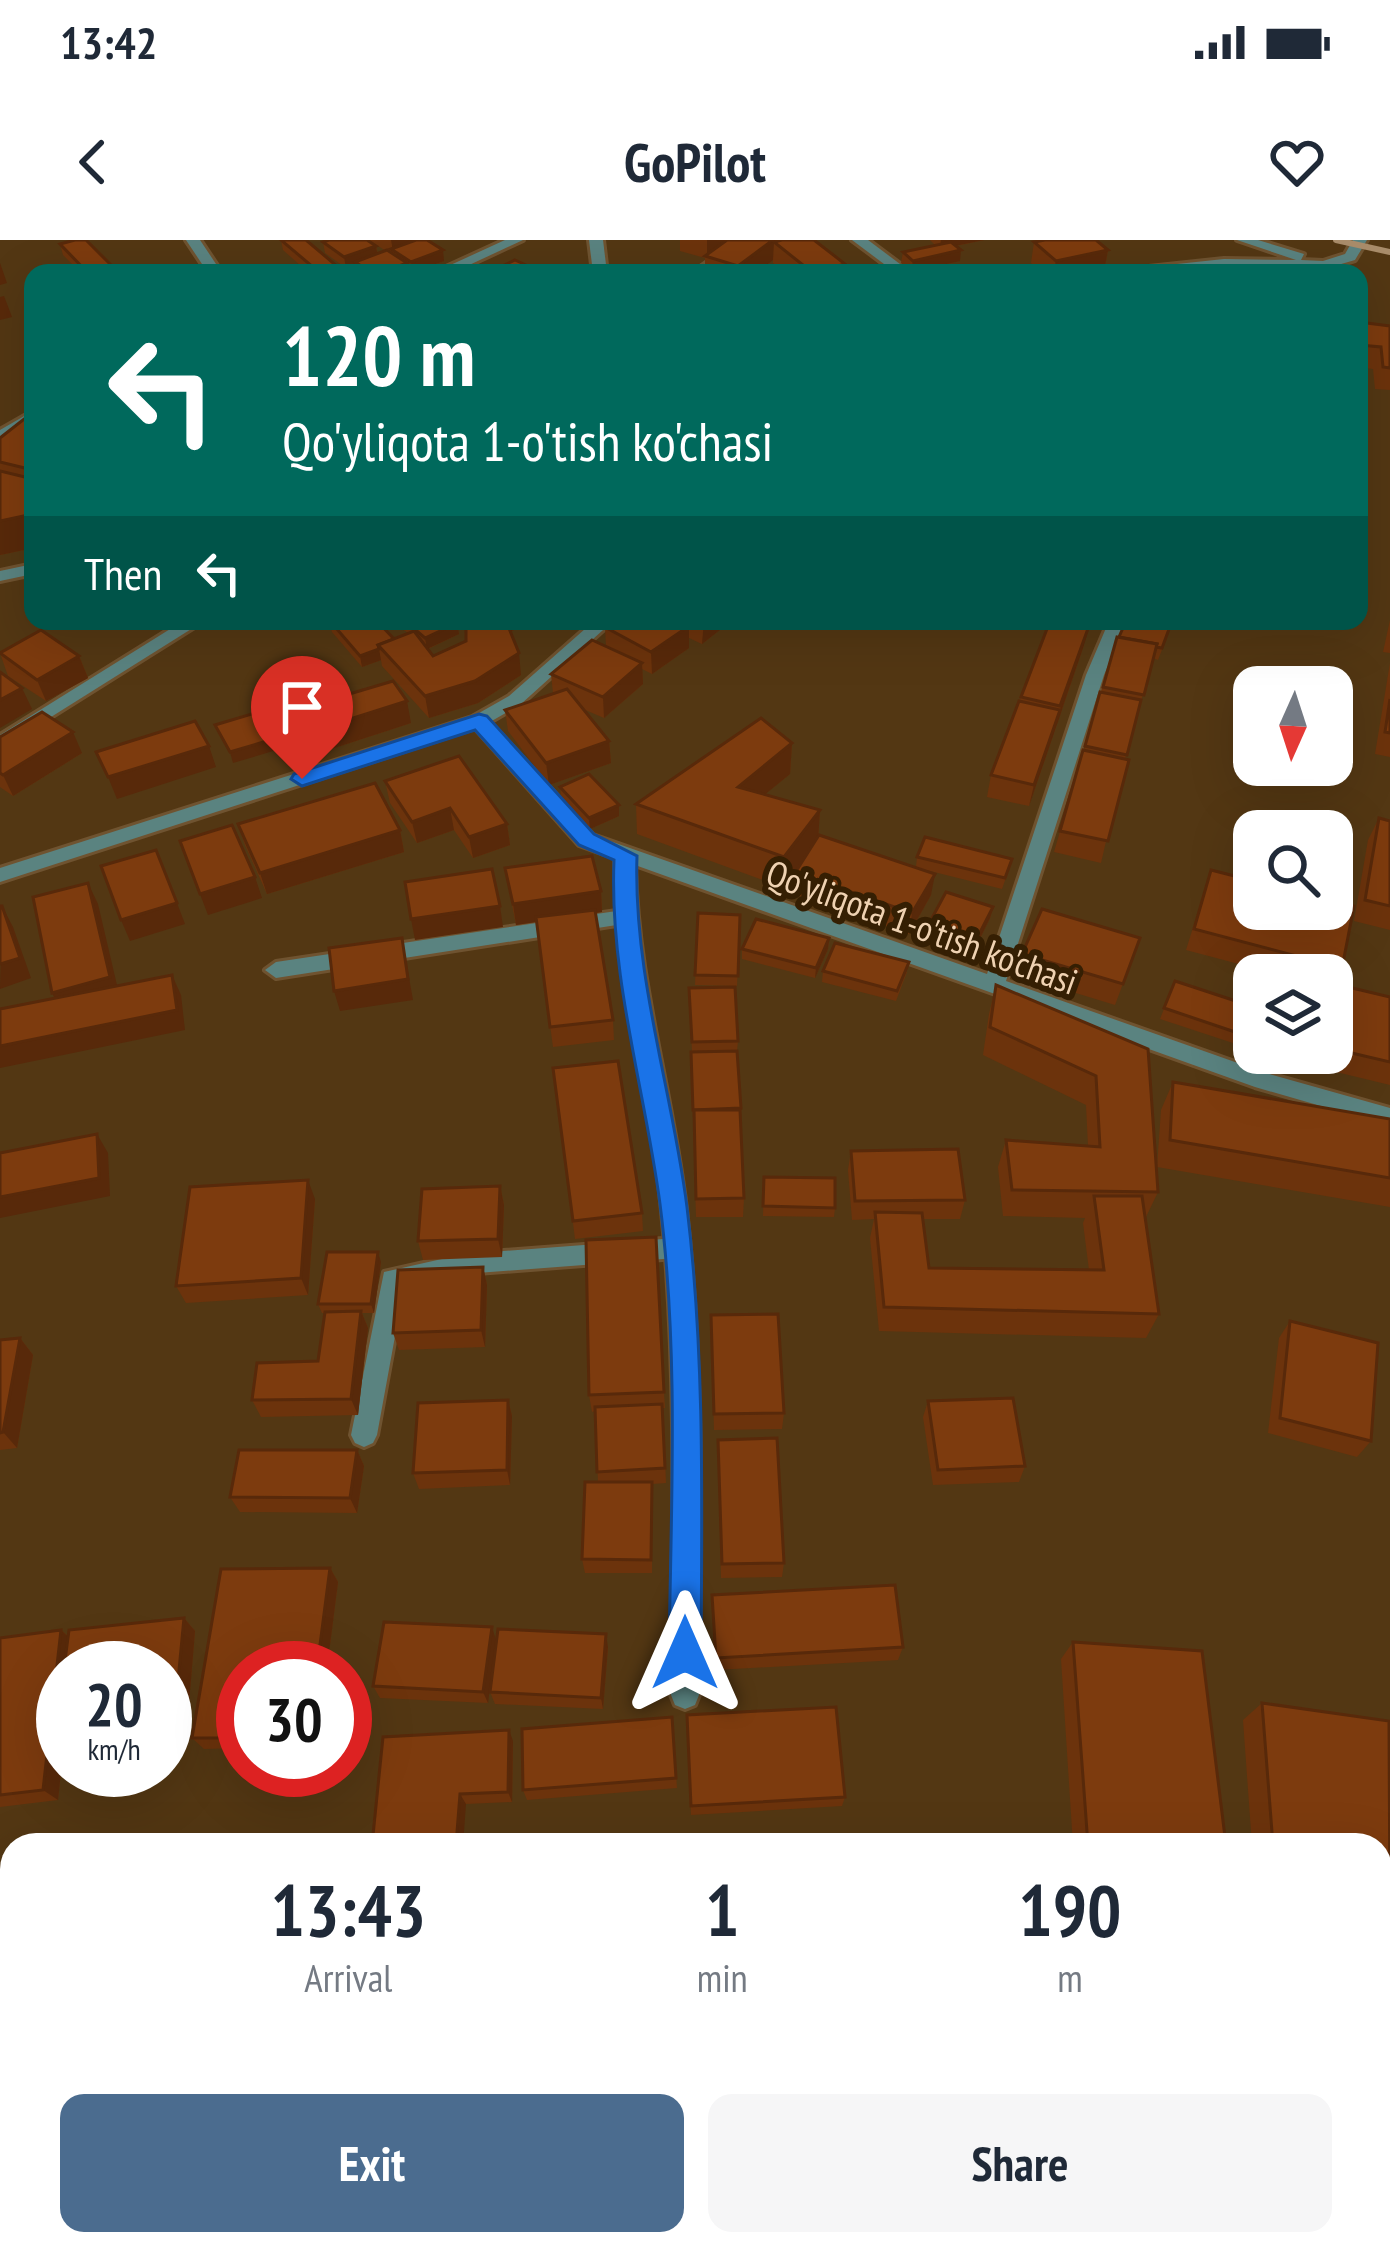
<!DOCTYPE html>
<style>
:root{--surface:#fff;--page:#f6f6f7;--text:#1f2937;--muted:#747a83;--accent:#4b6c8f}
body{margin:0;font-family:"PT Sans Narrow",sans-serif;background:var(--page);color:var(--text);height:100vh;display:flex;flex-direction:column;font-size:45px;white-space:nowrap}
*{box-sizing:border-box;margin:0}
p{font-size:39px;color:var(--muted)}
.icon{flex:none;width:66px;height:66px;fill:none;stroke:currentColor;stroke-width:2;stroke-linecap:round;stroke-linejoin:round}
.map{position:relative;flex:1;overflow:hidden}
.sheet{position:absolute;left:0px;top:1593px;width:1392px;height:423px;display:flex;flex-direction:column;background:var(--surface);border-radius:36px 36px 0 0;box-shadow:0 12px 48px #0002}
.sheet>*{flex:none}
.top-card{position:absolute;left:24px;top:24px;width:1344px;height:366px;border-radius:24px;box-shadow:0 12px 48px #0002;background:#00695c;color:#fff;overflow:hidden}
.needle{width:78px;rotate:183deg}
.buttons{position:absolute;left:1233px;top:426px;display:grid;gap:24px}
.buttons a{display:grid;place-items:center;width:120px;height:120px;border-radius:24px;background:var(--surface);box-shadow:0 12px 48px #0002;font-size:60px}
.speed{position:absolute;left:36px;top:1401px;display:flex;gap:24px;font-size:60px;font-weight:700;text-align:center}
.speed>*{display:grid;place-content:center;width:156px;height:156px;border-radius:50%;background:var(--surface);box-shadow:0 12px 48px #0002;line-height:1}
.speed small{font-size:30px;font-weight:400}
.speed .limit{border:18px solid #d22;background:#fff;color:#111}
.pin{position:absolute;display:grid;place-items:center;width:102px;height:102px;color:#fff;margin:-123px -51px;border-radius:50% 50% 50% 0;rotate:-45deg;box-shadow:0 0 12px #0007}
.pin .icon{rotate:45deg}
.me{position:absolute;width:132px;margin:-66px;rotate:0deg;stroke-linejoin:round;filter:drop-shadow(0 0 9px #0008)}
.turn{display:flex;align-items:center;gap:42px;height:252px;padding:0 60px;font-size:54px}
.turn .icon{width:156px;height:156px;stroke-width:2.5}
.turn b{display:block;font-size:84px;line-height:102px}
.then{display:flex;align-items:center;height:114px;padding:0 60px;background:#0003;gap:24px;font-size:45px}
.eta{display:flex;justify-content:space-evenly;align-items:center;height:204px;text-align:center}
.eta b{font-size:72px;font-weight:600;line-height:84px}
.action{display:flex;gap:24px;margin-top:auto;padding:24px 60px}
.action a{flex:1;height:138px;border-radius:24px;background:var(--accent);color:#fff;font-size:48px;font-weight:600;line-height:138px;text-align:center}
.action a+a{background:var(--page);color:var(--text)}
.status{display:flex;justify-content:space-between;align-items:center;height:84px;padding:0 60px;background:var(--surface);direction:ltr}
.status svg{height:33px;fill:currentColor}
header{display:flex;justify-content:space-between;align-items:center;height:156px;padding:0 60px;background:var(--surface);font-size:54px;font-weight:600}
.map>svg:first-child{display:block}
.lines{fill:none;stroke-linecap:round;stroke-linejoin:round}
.lane-casing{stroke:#6f5330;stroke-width:6}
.street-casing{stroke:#6f5330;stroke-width:6}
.lane{fill:#5a8380;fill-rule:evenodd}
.street{fill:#5a8380;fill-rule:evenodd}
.rail{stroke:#a98c6a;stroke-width:6}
.wall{fill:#6c330c}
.shaded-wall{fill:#58290a}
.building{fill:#7d3b0e;stroke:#58290a;stroke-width:3}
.route{fill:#1a73e8;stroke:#114b97;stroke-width:3}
.labels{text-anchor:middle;stroke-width:12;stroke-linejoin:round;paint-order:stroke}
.street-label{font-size:36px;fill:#efd2b2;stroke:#351f03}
</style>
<div class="status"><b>13:42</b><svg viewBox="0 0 49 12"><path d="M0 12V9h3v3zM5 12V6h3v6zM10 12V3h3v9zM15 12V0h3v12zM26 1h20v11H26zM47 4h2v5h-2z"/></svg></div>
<header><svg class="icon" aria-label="back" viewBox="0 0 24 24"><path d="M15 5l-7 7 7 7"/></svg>GoPilot<svg class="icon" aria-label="heart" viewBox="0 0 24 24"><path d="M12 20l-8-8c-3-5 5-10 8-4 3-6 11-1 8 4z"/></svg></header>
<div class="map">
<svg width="1390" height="2014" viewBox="0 0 1390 2014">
<rect width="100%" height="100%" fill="#533713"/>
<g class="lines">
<defs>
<g id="lane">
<polygon points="589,0 603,0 607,33 593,33"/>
<polygon points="33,324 33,334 0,341 0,331"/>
<polygon points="623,670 633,677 623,684 276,738 265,730 276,722"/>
<polygon points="676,998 684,1001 688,1008 684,1015 676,1018 464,1034 404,1047 377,1195 373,1203 364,1207 355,1203 351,1195 384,1032 464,1014"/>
</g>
<g id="street">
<polygon points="186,0 200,0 222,33 208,33"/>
<polygon points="505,0 523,0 452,33 433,33"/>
<polygon points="738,0 754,0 708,33 692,33"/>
<polygon points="852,0 868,0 912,33 896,33"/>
<polygon points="1237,0 1258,0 1304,14 1301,20 1323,21 1345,14 1353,0 1367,0 1355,20 1324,29 1224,27 1123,33 1130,29 1224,19 1296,20"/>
<polygon points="33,171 33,183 0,202 0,190"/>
<polygon points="183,381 204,381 0,509 0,495"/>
<path d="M594,381H613L521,464L490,482L593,595L987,734L1086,435L1109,381H1127L1104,435L1006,741L1266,833L1390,868V886L1255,847L635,625C637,742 673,853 686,969C704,1130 700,1293 699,1455L695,1465L685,1469L675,1465L671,1455C673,1294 678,1131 662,971C651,852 616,738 615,618L579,605L475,488L0,642V628L472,477L509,456Z"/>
</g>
</defs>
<use href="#lane" class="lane-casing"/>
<use href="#street" class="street-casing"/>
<use href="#lane" class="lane"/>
<use href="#street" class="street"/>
<polyline class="rail" points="1336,0 1390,12"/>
</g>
<g class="wall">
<polygon points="281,0 345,33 309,33 283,10"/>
<polygon points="369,0 427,0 444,21 413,32 408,30 409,33 357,33 356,25 346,28 325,13 323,2 376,6 378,14 386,11"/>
<polygon points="680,0 814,0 845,24 845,33 786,33 773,23 773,20 756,33 705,33 705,18 680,11"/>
<polygon points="930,0 984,0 956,6 960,21 911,32 901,23 903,12 935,5"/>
<polygon points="1034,2 1108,10 1104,31 1094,33 1042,33 1031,23"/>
<polygon points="60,4 114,33 81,33 63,15"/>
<polygon points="1359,82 1390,86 1390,150 1375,149 1373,129 1359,127"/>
<polygon points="33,172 33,308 0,315 0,198"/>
<polygon points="1390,380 1390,413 1383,412"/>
<polygon points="329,381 394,399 408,393 398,386 398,381 455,381 459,394 428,409 433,416 466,401 470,387 462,381 531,381 510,392 521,435 478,463 429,478 382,426 381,420 362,427 332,392"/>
<polygon points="614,381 731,381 702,404 689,398 689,408 652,434 642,429 643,444 604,478 583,469 609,501 611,523 549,545 508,491 505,470 553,453 551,434 606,407 605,387"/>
<polygon points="1173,381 1158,420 1153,418 1125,519 1101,623 1054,612 1117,397"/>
<polygon points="1196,381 1221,381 1220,386"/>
<polygon points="1084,405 1029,566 987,557 991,535 1021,457"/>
<polygon points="0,413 79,416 88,438 46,461 8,436"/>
<polygon points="1390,423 1390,517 1375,514"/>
<polygon points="309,466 411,483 328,510 315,488"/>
<polygon points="0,497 82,513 13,556 0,547"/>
<polygon points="792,503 790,534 765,554 820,570 818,598 916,627 917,617 1009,629 1002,649 918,628 931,655 909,694 794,654 795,633 808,613 782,647 637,594 636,564"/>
<polygon points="385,541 507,584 510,605 473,618 454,590 417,603 390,563"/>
<polygon points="560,547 619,576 590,589 561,558"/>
<polygon points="1379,578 1390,581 1390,690 1354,681 1368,600"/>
<polygon points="238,584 400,590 404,612 267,654 245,605"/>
<polygon points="505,628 601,651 602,672 595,673 613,780 614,800 553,807 536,682 516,685"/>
<polygon points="1211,630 1342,728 1333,744 1341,761 1348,747 1390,757 1390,845 1328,830 1330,816 1324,828 1264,813 1332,813 1332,735 1268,735 1269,732 1186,710"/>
<polygon points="993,667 990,678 971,717 924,702 925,691"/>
<polygon points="698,673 740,675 737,746 695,745"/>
<polygon points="829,698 828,709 815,738 742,719 742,709"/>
<polygon points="1140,698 1115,765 1017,735 1022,714"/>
<polygon points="823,731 907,732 896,761 822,742"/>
<polygon points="1175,741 1244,795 1239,805 1160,779"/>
<polygon points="996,745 1148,809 1158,952 1145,979 1159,1074 1146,1098 879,1091 870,998 874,979 852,980 848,930 851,911 965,960 960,979 923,979 929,1028 1089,1030 1083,983 1085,978 1003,976 998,927 1006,900 1088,906 1086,865 983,815 989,774"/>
<polygon points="689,748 738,801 737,811 692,812"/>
<polygon points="691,812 744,958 743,977 696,977"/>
<polygon points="1173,842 1390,879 1390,967 1157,927 1161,870"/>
<polygon points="556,848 642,973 643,991 575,999"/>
<polygon points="764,937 835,968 834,977 763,976"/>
<polygon points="500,946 504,965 502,1017 423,1020 418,1001"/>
<polygon points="315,959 308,1055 186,1063 176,1046"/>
<polygon points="381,1022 374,1073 362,1073 368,1088 358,1175 261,1177 252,1160 318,1121 324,1073 322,1073 318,1064"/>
<polygon points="483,1027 487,1045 485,1107 399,1110 393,1093"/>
<polygon points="1290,1081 1371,1201 1357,1217 1268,1193 1279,1098"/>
<polygon points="711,1092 784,1173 782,1189 714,1190"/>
<polygon points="20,1098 33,1115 17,1208 0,1210 0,1100"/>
<polygon points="664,1152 665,1168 663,1168 666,1243 652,1244 652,1333 585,1333 582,1319 598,1242 595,1171 592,1172 589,1155"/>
<polygon points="508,1160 512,1176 510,1245 419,1249 413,1233"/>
<polygon points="928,1161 1025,1226 1019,1242 933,1245 923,1177"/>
<polygon points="718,1200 784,1323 782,1337 721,1338"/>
<polygon points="357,1210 364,1226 357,1273 240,1272 230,1257"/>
<polygon points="330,1328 338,1342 327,1428 243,1428 243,1508 204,1509 192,1498 221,1329"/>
<polygon points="712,1355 903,1407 898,1420 715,1430"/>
<polygon points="184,1378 195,1391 188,1474 165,1476 165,1428 63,1428 63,1512 58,1560 0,1567 0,1398 61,1390 68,1396"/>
<polygon points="492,1387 488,1463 380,1458 373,1446"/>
<polygon points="1073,1402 1226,1605 1073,1605 1061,1419"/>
<polygon points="608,1407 603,1469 495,1464 490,1452"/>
<polygon points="1262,1463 1389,1481 1390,1685 1380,1685 1380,1605 1252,1605 1243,1480"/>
<polygon points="687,1475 845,1557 842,1566 691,1575"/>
<polygon points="672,1477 677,1548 527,1560 523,1550"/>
<polygon points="513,1501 512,1562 466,1564 372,1605"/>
</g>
<g class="shaded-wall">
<polygon points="391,0 419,0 393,11"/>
<polygon points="707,0 732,0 707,16"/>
<polygon points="773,0 789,0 774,2 773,20 756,33 738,33 738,26"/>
<polygon points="941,0 984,0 940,9"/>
<polygon points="376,6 378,17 355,22 356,25 346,28 344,17"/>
<polygon points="443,10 444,21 413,32 411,22"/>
<polygon points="961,10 960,21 911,32 913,21"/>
<polygon points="1108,10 1104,31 1094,33 1053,33 1056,21"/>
<polygon points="0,23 7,43 0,45"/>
<polygon points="407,23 409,33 380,33"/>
<polygon points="845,24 845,33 813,33"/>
<polygon points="112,26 114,33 88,33"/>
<polygon points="4,56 12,77 0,80 0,57"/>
<polygon points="33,274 33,308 0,315 0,281"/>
<polygon points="487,381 531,381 490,402"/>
<polygon points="704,381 731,381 702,404"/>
<polygon points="457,383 459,394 427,409 425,398"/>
<polygon points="1090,383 1084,405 1029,566 1034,545"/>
<polygon points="689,386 689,408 652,434 651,412"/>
<polygon points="379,409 381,420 362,427 360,416"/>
<polygon points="519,413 521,435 478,463 429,478 425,456"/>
<polygon points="79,416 88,438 46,461 37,440"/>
<polygon points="642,423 643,444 604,478 603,457"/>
<polygon points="22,448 32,469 0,488 0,460"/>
<polygon points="407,461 411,483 328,510 322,488"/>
<polygon points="73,492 82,513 13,556 3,535"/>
<polygon points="297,492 300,503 233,523 230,512"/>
<polygon points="609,501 611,523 549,545 546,523"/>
<polygon points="792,503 790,534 737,577 738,547"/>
<polygon points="209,506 216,527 117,559 108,537"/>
<polygon points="619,565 619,576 590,589 589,578"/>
<polygon points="450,568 454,590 417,603 412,582"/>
<polygon points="820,570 818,600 782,647 784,617"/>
<polygon points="507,584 510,605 473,618 469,597"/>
<polygon points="400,590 404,612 267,654 260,633"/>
<polygon points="935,634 931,655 909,694 912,673"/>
<polygon points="255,637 262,658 208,675 200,654"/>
<polygon points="88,643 98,664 120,758 62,773 52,753"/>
<polygon points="601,651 602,672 516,685 513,664"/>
<polygon points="177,663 185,684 130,701 121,680"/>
<polygon points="2,666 13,687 31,738 0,749"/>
<polygon points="500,666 503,687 415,700 411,679"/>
<polygon points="993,667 990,678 971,717 973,706"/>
<polygon points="402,698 413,760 340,771 334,751"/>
<polygon points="829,698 828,709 815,738 816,728"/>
<polygon points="172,735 181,755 185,790 0,828 0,806"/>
<polygon points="97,894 108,913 110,956 0,978 0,957"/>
<polygon points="308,940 315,959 308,1055 301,1038"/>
<polygon points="500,946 504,965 502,1017 498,999"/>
<polygon points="378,1012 381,1022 374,1073 371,1064"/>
<polygon points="483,1027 487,1045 485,1107 481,1090"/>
<polygon points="361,1071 368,1088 358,1175 351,1159"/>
<polygon points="20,1098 33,1115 17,1208 3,1192"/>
<polygon points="508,1160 512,1176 510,1245 507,1230"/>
<polygon points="357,1210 364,1226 357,1273 350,1258"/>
<polygon points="330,1328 338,1342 327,1428 317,1428"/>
<polygon points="184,1378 195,1391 188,1474 176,1462"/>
<polygon points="492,1387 496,1400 488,1463 483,1452"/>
<polygon points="61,1390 75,1403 72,1428 63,1428 63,1474 59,1475 63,1478 63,1512 58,1560 43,1550"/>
<polygon points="606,1394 608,1407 603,1469 601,1458"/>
<polygon points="509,1490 513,1501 512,1562 508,1552"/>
<polygon points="460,1554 466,1564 463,1605 456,1605"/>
</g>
<g class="building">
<polygon points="75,0 86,0 112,26 88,33 60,4"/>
<polygon points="281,0 306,0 345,33 320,33"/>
<polygon points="329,0 367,0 376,6 344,17 323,2"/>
<polygon points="416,0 427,0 443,10 411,22 391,9"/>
<polygon points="727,0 773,0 738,26 705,16"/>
<polygon points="782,0 814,0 845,24 813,33 774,2"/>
<polygon points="1045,0 1096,0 1108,10 1056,21 1034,2"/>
<polygon points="951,2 961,10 913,21 903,12"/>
<polygon points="387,10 407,23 380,33 372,33 355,22"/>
<polygon points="515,20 543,33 505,33 496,29"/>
<polygon points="1142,28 1151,33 1131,33"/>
<polygon points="1359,82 1390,86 1390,128 1383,127 1381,107 1359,105"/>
<polygon points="33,172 33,230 0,222 0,198"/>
<polygon points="0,231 33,239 33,274 0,281"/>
<polygon points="330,381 377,381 394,399 378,405 379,409 360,416"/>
<polygon points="405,381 455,381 457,383 425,398"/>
<polygon points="500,381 506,381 519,413 475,441 425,456 378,405 414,391 433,416 466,401 466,388"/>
<polygon points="614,381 680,381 689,386 651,412 605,387"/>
<polygon points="1050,381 1078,381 1090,383 1060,466 1021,457"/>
<polygon points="1126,381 1172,381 1162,408 1156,407 1157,404 1119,397"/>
<polygon points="41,390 79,416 37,440 0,413"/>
<polygon points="1117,397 1157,404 1144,455 1103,447"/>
<polygon points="592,400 642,423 603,457 551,434"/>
<polygon points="0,432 22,448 0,460"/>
<polygon points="393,441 407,461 322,488 309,466"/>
<polygon points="567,449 609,501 546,523 505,470"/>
<polygon points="1100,452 1141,460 1127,515 1085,506"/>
<polygon points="1390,459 1390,493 1385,492"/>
<polygon points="1019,461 1060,470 1034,545 991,535"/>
<polygon points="282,465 297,492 230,512 215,485"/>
<polygon points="42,472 73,492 3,535 0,533 0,497"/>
<polygon points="761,478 792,503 738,547 820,570 784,617 636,564"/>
<polygon points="195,481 209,506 108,537 96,512"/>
<polygon points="1083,510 1129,520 1108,601 1060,591"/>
<polygon points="459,516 507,584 469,597 450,568 412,582 385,541"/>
<polygon points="589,534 619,565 589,578 560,547"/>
<polygon points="375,543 400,590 260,633 238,584"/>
<polygon points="1379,578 1390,581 1390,666 1365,660"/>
<polygon points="232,585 255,637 200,654 180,601"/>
<polygon points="819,595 935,634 912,673 795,633"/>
<polygon points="925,597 1012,619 1005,638 917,617"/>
<polygon points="156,610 177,663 121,680 101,626"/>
<polygon points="592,616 601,651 513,664 505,628"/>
<polygon points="492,629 500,666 411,679 405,642"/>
<polygon points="1211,630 1254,641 1254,669 1332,669 1332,660 1354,666 1342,728 1194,689"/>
<polygon points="88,643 110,737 52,753 33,657"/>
<polygon points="946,652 993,667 973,706 925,691"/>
<polygon points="0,666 2,666 20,718 0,724"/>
<polygon points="1042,669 1140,698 1123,744 1022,714"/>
<polygon points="595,670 613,780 550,787 536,677"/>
<polygon points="698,673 740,675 738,736 695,735"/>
<polygon points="756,679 829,698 816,728 742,709"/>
<polygon points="402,698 408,739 334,751 329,708"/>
<polygon points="835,703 909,722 897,751 823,731"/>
<polygon points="1270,730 1293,735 1269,735"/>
<polygon points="172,735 177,770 0,806 0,769"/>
<polygon points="1175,741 1254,767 1244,795 1164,768"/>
<polygon points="1332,744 1343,747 1335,808 1332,807"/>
<polygon points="996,745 1148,809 1158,952 1012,950 1006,900 1100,907 1096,836 990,787"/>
<polygon points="735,747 738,801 692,802 689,748"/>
<polygon points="1348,747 1390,757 1390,822 1339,810"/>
<polygon points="737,811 741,868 693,870 691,812"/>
<polygon points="618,821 642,973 573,981 553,828"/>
<polygon points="1173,842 1390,879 1390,938 1170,900"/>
<polygon points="694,870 740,870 744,958 696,959"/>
<polygon points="97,894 99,938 0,957 0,913"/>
<polygon points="958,909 965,960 855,961 851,911"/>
<polygon points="764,937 835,938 835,968 763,966"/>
<polygon points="308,940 301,1038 176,1046 190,947"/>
<polygon points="500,946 498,999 418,1001 422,949"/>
<polygon points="1094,956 1142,956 1159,1074 884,1067 875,972 922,973 929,1028 1104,1030"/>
<polygon points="656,997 664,1152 589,1155 586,1000"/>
<polygon points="327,1012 378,1012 371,1064 318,1064"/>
<polygon points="483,1027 481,1090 393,1093 398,1030"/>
<polygon points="361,1071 351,1159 252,1160 257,1123 318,1121 325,1072"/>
<polygon points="778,1074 784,1173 714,1174 711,1075"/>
<polygon points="1290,1081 1378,1103 1371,1201 1280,1178"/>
<polygon points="20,1098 3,1192 0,1193 0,1100"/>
<polygon points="1013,1158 1025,1226 938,1230 928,1161"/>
<polygon points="508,1160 507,1230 413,1233 418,1163"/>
<polygon points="662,1164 665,1228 597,1232 595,1167"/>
<polygon points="777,1198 784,1323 722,1324 718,1200"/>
<polygon points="239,1210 357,1210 350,1258 230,1257"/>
<polygon points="585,1242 652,1242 651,1320 582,1319"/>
<polygon points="330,1328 317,1428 243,1428 243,1498 192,1498 221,1329"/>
<polygon points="895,1345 903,1407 716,1418 712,1355"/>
<polygon points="184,1378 176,1462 165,1463 165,1428 64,1428 69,1390"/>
<polygon points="384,1382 492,1387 483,1452 373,1446"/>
<polygon points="498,1389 606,1394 601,1458 490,1452"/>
<polygon points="61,1390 43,1550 0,1555 0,1398"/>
<polygon points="1073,1402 1202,1411 1226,1605 1088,1605"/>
<polygon points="63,1438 63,1474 59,1475"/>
<polygon points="1262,1463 1389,1481 1390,1673 1380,1671 1380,1605 1273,1605"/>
<polygon points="836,1467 845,1557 691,1566 687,1475"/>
<polygon points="672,1477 676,1538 523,1550 522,1489"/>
<polygon points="509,1490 508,1552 460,1554 456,1605 372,1605 383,1497"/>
</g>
<path class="route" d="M479,474L487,476L594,594L637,616C633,735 672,849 687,967C705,1115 702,1265 701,1413L697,1425L685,1429L674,1425L669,1413C671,1264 679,1113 660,964C645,850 609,736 614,620L579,605L475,490L302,546L291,539L294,534Z"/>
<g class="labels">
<g class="street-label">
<text transform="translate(922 687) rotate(20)" y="13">Qo'yliqota 1-o'tish ko'chasi</text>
</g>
</g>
</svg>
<div class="buttons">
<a><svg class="needle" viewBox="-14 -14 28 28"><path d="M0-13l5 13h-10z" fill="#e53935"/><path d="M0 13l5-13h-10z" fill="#747a83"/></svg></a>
<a><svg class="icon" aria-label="search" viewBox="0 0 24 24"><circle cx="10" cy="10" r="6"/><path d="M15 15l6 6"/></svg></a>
<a><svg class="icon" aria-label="layers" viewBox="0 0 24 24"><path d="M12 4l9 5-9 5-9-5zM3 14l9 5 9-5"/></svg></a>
</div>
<div class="speed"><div>20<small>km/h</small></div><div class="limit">30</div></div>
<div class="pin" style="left:302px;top:539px;background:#d93025"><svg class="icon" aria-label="arrive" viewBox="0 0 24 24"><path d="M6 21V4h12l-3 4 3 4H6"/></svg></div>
<svg class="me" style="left:685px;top:1413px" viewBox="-20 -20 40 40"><path d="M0-17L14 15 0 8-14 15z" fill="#1a73e8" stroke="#fff" stroke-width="4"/></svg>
<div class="top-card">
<div class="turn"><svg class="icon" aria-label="left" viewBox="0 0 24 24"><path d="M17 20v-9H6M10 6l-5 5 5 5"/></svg><div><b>120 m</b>Qo'yliqota 1-o'tish ko'chasi</div></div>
<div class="then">Then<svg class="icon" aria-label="left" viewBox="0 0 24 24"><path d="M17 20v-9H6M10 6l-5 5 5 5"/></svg></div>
</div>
<section class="sheet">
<div class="eta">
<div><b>13:43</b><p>Arrival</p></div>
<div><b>1</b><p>min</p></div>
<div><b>190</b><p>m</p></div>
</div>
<div class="action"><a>Exit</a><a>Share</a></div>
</section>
</div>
